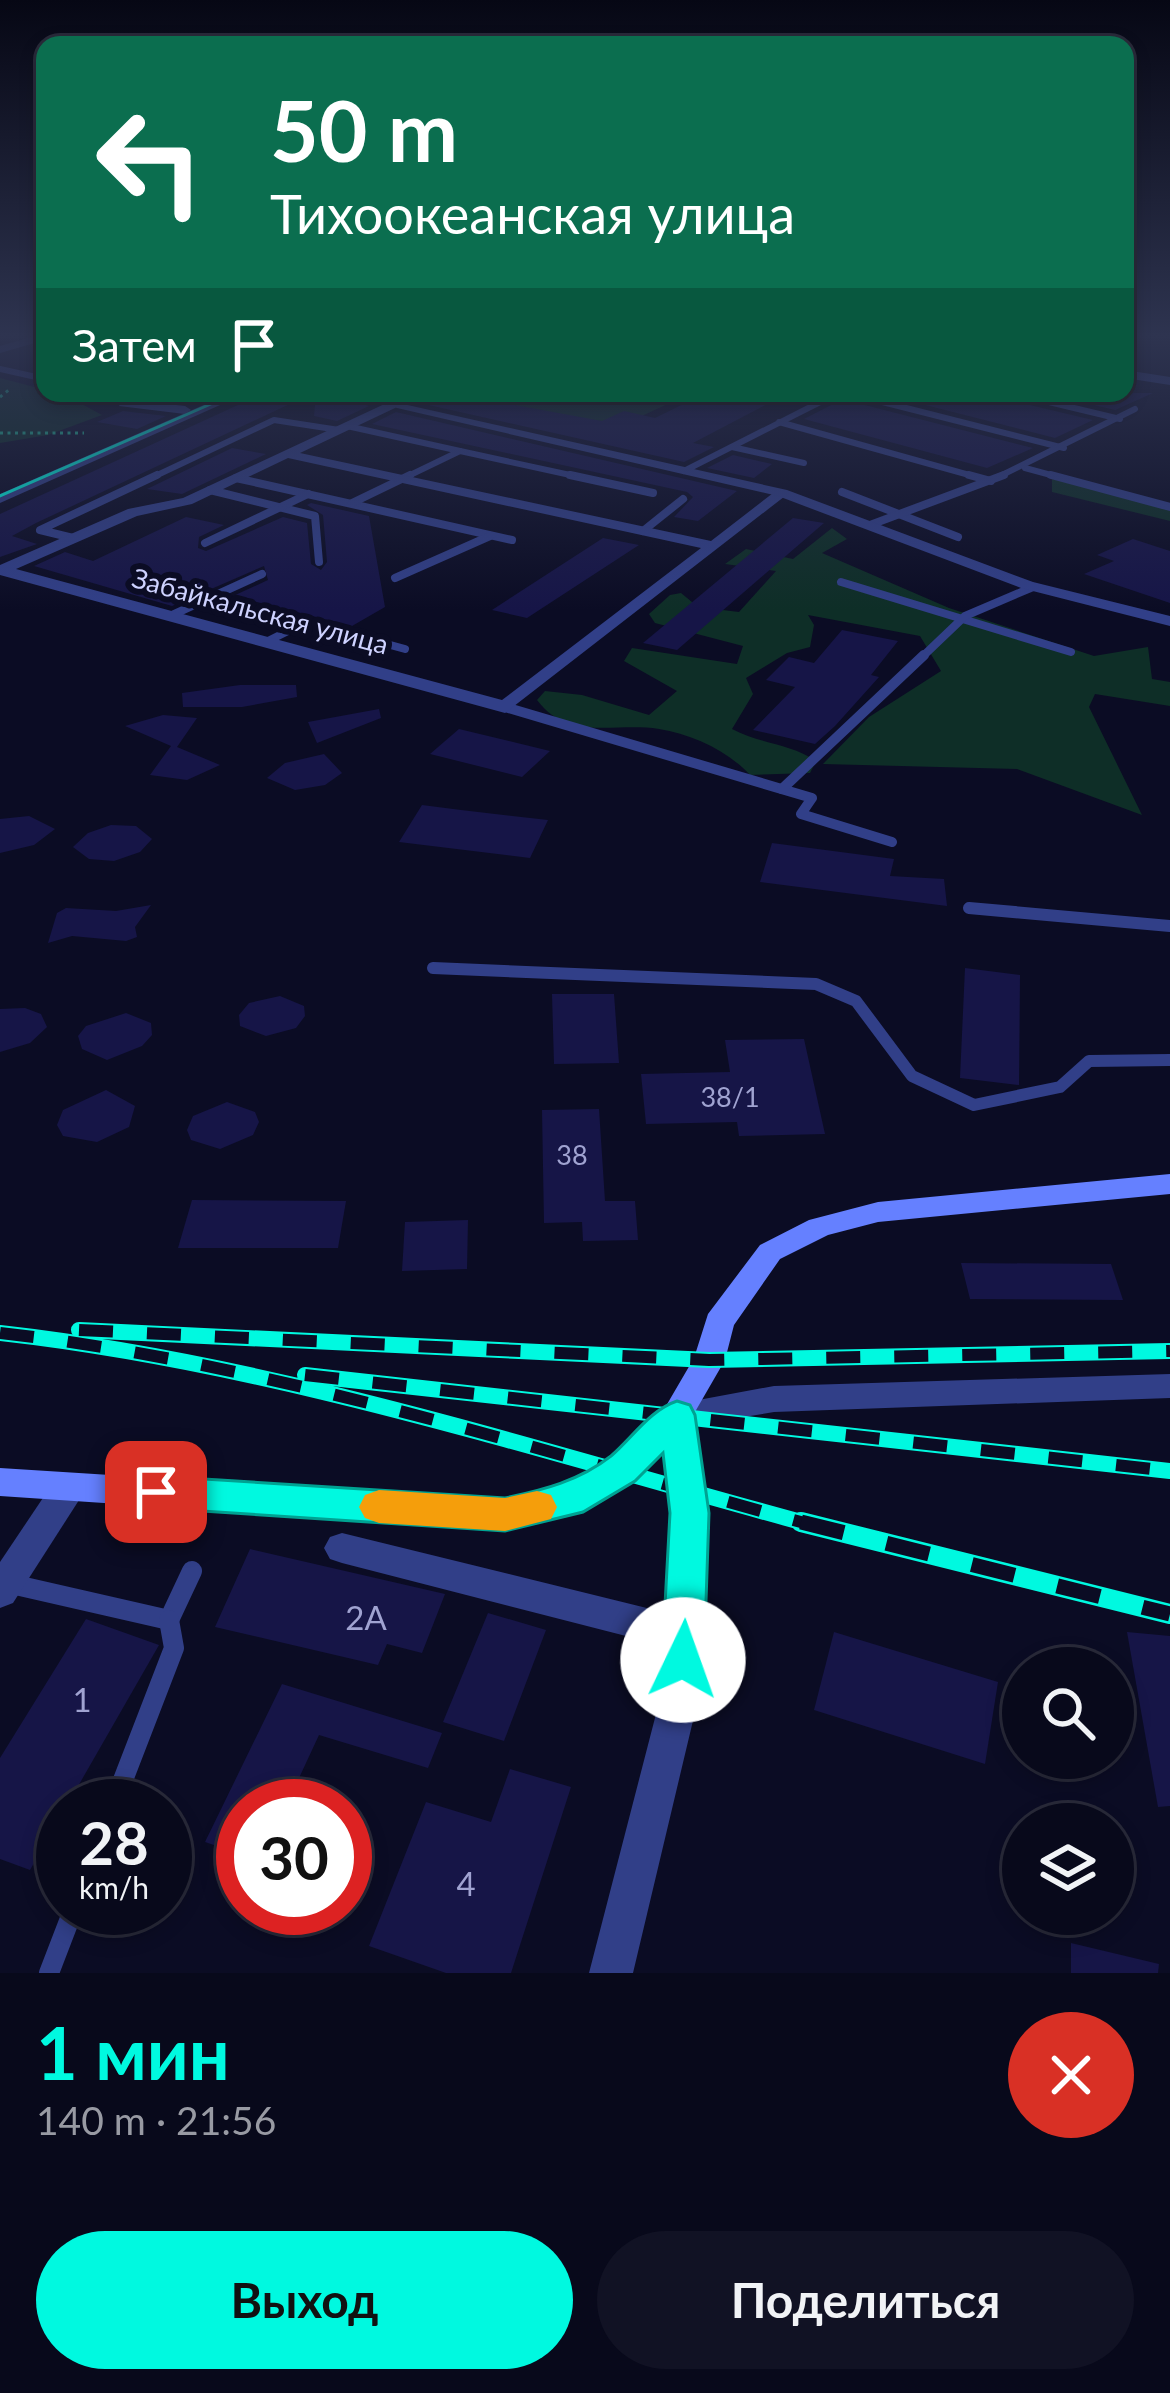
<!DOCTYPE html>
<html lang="ru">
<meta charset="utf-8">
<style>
:root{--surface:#08091b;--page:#111224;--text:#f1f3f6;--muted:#989aa3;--line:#292a3a;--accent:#00f9e0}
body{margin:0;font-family:Lato,sans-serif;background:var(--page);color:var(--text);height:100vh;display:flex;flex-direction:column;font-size:45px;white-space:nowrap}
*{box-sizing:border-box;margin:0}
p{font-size:39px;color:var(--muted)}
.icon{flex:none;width:66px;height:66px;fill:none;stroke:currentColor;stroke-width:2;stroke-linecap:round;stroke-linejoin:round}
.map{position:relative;height:1973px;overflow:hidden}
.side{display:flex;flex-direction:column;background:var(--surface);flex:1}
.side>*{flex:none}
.banner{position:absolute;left:36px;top:36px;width:1098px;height:366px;border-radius:24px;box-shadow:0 6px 18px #0003,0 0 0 3px var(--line);background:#0b6e4f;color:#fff;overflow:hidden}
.controls{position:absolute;left:1002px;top:1647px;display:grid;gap:24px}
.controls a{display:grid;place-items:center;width:132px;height:132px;border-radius:50%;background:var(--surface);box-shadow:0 6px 18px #0003,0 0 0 3px var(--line);font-size:60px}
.speed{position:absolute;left:36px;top:1779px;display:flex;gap:24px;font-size:60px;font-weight:700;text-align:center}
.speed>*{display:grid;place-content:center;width:156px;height:156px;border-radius:50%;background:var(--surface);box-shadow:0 6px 18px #0003,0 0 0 3px var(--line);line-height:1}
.speed small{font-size:30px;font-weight:400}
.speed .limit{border:18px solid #d22;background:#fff;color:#111}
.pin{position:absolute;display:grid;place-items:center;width:102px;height:102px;color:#fff;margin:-51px;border-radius:24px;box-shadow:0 6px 18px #0006}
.me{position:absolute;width:132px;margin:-66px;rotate:3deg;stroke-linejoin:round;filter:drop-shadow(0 0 9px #0008)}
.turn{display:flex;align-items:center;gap:42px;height:252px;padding:0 36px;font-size:54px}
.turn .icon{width:156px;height:156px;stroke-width:2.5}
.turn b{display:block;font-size:84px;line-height:102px}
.then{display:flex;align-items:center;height:114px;padding:0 36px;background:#0003;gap:24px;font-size:45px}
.round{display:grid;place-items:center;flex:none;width:126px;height:126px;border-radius:63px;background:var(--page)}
.overview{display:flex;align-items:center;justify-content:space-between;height:204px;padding:0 36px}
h1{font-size:72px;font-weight:700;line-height:90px;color:var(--accent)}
.button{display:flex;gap:24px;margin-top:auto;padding:24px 36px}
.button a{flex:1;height:138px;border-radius:72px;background:var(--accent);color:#111;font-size:48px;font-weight:700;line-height:138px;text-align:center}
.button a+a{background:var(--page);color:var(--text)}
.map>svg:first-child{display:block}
.green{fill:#0e2e27}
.building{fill:#161547}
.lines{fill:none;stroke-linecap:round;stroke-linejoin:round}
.path{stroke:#21c097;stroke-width:3;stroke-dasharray:3 4.5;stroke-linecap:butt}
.service-far4{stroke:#313f88;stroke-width:6}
.service-far3{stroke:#313f88;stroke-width:8}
.service-far2{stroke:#313f88;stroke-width:10}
.service-far1{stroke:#313f88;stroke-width:12}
.service{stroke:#313f88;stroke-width:20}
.minor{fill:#313f88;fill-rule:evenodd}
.tertiary{fill:#313f88;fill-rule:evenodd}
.secondary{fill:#6580ff;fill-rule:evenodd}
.tram{stroke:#00f9e0;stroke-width:3}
.rail-far1-casing{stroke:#00f9e0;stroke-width:16}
.rail-casing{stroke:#00f9e0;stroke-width:20}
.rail-far1{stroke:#0b0c24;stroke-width:12;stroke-dasharray:34;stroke-linecap:butt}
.rail{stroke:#0b0c24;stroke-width:15;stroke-dasharray:44;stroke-linecap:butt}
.route{fill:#00f9e0;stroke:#00a292;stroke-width:3}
.slow{fill:#f59e0b}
.labels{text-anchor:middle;stroke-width:12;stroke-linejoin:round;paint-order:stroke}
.far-street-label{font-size:27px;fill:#ced2ff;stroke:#0b0c24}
.number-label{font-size:27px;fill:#a0a3d1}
.near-number-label{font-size:33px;fill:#a0a3d1}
</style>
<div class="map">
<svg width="1170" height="1973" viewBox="0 0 1170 1973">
<rect width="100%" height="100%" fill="#0b0c24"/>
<g class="green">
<polygon points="0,378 65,395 102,415 48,435 0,443"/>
<polygon points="392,393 691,393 599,436"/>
<polygon points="1052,479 1170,506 1170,521 1052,492"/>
<path d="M832,528L847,539L822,553L949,608L1094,656L1148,647L1152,679L1170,682V706L1095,694L1089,707L1142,815L1017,769L823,764L869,717L941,671L920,636L808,615L814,625L810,647L787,653L746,678L753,694L732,729C760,744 790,743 816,761L810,773L750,775C728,751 692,734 659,729C614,722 569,742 537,700L545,691L582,695L649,715L677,691L624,661L632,648L737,664L743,646L655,623L649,614L670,595L681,593L698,607L739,612L776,571L725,564L746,549L793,559Z"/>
</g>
<g class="building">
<polygon points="264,393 309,395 36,523 12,536 37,544 0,557 0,514"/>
<polygon points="316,393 328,393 369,406 337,421 314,416"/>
<polygon points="375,393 449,393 602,421 624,411 655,418 706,393 771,402 693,443 714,447 684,462"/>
<polygon points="878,393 946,400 947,393 1004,393 1009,400 1093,420 1055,438"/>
<polygon points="1043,393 1153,393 1115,410"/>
<polygon points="843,399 845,400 1033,448 987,468 804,419"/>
<polygon points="123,411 166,416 137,429 97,422"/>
<polygon points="396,412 737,491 698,521 674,517 693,497 687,492 372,424"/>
<polygon points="232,448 266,454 182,494 147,489"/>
<polygon points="733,455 772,464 754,478 707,468"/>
<polygon points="311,503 369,516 385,607 352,626 233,596 268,580 264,566 172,606 34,566 65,552 93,561 186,517 224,525 199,537 198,548 206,551 283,517 307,523 311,564 321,570 327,562 323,515 307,505"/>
<polygon points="793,518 824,523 677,650 643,643"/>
<polygon points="603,538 639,545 527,618 492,610"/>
<polygon points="1133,539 1170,551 1170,603 1084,574 1114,561 1097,555"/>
<polygon points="842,630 898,641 871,675 879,677 835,726 815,744 753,730 795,687 766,680 789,657 814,663"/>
<polygon points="240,685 296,685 297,697 242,707 183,707 182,693"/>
<polygon points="379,709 381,718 317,743 308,722"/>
<polygon points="163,715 197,718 177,747 220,765 187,780 150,775 171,746 125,726"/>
<polygon points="459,729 550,751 522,777 430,754"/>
<polygon points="324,754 342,773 325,785 295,790 267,778 285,763"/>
<polygon points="422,805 461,810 548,820 530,858 399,842"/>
<polygon points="29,816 55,829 34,845 0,853 0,819"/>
<polygon points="111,825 136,826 152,839 140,852 114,861 89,859 73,847 88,833"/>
<polygon points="772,843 894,859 890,876 944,879 947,906 760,882"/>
<polygon points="151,905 135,927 137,937 126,941 72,936 48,943 57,913 66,908 116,911"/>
<polygon points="965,968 1020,975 1019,1085 960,1078"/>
<polygon points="552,994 614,994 619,1063 554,1064"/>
<polygon points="280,996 304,1006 305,1016 296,1028 266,1036 240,1026 239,1015 249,1003"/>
<polygon points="25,1008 41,1014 47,1027 30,1043 0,1052 0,1009"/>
<polygon points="126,1013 151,1023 152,1035 142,1046 107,1060 82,1049 78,1036 86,1026"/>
<polygon points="804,1039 825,1134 739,1136 737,1122 646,1124 641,1074 730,1072 725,1040"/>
<polygon points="106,1090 135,1106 129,1127 97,1142 63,1136 57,1125 63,1110"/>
<polygon points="227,1102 255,1112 259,1122 253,1135 220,1149 191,1140 187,1130 193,1116"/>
<polygon points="599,1109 605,1201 635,1201 638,1240 583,1241 582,1222 544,1223 542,1110"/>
<polygon points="192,1200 346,1201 338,1248 178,1248"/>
<polygon points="468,1220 467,1269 402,1271 405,1222"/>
<polygon points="961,1263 1111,1264 1123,1300 970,1299"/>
<polygon points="250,1549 445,1594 422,1653 387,1644 378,1665 215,1627"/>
<polygon points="488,1613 546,1630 504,1741 443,1722"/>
<polygon points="86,1619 159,1645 30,1870 0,1859 0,1758"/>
<polygon points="834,1632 998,1682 985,1764 814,1710"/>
<polygon points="1127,1632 1170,1636 1170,1806 1158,1807"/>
<polygon points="282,1684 442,1733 428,1768 319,1735 286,1806 243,1806 243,1855 205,1842"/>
<polygon points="510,1769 571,1787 511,1973 446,1973 369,1946 426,1802 491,1822"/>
<polygon points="1071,1943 1159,1964 1158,1973 1071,1973"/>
</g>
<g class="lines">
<g class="path">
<polyline points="0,397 10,389"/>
<polyline points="0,433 84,433"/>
</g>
<g class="service-far4">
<polyline points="0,369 45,379"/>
<polyline points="847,393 1064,448"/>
<polyline points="1011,393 1120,419"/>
<polyline points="779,422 980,478"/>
<polyline points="347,426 460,451 404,478"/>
<polyline points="732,447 804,463"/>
<polyline points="460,451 584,478"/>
<polyline points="1025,468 1062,478"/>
<polyline points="684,471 838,393"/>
<polyline points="151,478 274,420 339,430"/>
<polyline points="996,478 1135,409"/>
</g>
<g class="service-far3">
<polyline points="570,475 653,493"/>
<polyline points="969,475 991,481"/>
<polyline points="1051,475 1170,507"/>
<polyline points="236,478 512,540"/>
<polyline points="210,490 315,516 319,562"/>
<polyline points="842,492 958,537"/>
<polyline points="352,503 410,475"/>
<polyline points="870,525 1004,475"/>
<polyline points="643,531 683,499"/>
<polyline points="73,538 40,530 157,475"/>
<polyline points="205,543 308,494"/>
<polyline points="395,578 490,536"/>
<polyline points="841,582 1071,652"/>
<polyline points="170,616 262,574"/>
<polyline points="266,642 306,622 405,649"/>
<polyline points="921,658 965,616 1033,587"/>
</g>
<g class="service-far2">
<polyline points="505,707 812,798 801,814 892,842"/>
<polyline points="782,789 924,655"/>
</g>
<g class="service-far1">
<polyline points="969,908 1170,926"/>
<polyline points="433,968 816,984 856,1001 912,1076 974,1105 1060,1087 1089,1061 1170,1060"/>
</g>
<g class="service">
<polyline points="7,1583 169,1620 192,1571"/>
<polyline points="113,1806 174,1648 169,1620"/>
<polyline points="49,1973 74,1908"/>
</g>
<g class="minor">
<polygon points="123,399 185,406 191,410 185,414 119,406"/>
<path d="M391,401L397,405L395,408L300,453L711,541L777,490L789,493L505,713L0,575V565L128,509L183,498ZM288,458L701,548L502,700L16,569L137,516L192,504Z"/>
<polygon points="1170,1374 1170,1398 774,1412 695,1425 706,1513 701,1687 633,1973 589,1973 663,1687 665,1646 342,1563 330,1559 324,1548 330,1537 342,1533 667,1613 672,1513 661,1415 666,1406 774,1386"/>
<polygon points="69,1473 81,1477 86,1487 81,1497 13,1603 0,1608 0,1562 57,1477"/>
</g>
<g class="tertiary">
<polygon points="45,333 45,340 0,353 0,346"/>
<polygon points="1125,370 1170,377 1170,385 1125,378"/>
<polygon points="231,393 247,393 0,503 0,494"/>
<polygon points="332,393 354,393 787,490 1033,582 1170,616 1170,626 1021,588 778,496"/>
</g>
<polygon class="secondary" points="1170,1174 1170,1194 878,1222 828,1235 780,1259 734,1325 725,1360 688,1424 633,1479 582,1510 504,1530 0,1496 0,1468 504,1500 562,1487 609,1459 666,1406 694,1358 708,1314 760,1245 809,1220 878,1202"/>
<polyline class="tram" points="0,496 236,393"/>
<defs>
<g id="rail-far1">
<polyline points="79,1330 709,1360 1170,1351"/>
<path d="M0,1333C277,1364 545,1453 812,1525"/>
<polyline points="305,1375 1170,1471"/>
</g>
<polyline id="rail" points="801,1522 1170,1614"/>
</defs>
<use href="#rail-far1" class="rail-far1-casing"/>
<use href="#rail" class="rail-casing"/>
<use href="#rail-far1" class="rail-far1"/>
<use href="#rail" class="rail"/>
</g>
<linearGradient id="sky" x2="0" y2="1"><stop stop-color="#060714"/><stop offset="0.55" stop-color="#2e3450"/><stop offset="1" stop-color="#2e3450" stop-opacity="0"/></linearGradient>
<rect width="1170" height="610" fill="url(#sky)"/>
<path class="route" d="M677,1401L690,1405L695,1415L709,1513L704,1660L698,1674L683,1680L668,1674L662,1660L670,1513L663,1453L635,1481L583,1512L505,1531L156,1508L143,1504L137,1492L143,1481L156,1476L505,1498C543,1490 579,1481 611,1456C632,1438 650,1410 677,1401Z"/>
<polygon class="slow" points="379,1490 505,1498 537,1491 551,1495 557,1507 551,1519 505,1531 379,1523 365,1518 359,1507 365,1495"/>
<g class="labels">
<g class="far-street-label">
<text transform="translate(260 612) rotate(15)" y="9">Забайкальская улица</text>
</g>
<g class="number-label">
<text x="730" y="1107">38/1</text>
<text x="572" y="1165">38</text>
</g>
<g class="near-number-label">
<text x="366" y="1630">2А</text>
<text x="82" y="1712">1</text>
<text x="466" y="1896">4</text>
</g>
</g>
</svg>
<div class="controls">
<a><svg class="icon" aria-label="search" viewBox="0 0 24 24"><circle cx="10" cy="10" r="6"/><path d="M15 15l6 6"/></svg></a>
<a><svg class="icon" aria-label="layers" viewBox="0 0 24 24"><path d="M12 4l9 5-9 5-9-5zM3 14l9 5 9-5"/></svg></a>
</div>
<div class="speed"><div>28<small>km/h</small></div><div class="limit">30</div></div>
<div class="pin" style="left:156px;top:1492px;background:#d93025"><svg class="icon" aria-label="arrive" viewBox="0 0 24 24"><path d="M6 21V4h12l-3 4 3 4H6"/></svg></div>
<svg class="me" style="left:683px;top:1660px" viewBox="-20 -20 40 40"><circle r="19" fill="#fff"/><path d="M0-13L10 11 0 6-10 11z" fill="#00f9e0"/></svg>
<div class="banner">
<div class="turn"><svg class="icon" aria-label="left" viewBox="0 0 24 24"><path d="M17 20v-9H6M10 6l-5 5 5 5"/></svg><div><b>50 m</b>Тихоокеанская улица</div></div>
<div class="then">Затем<svg class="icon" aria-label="arrive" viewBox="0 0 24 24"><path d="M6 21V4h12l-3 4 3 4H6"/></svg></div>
</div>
</div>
<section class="side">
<div class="overview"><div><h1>1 мин</h1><p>140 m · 21:56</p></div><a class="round" style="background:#d93025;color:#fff"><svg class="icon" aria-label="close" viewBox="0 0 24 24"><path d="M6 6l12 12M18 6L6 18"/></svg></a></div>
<div class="button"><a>Выход</a><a>Поделиться</a></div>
</section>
